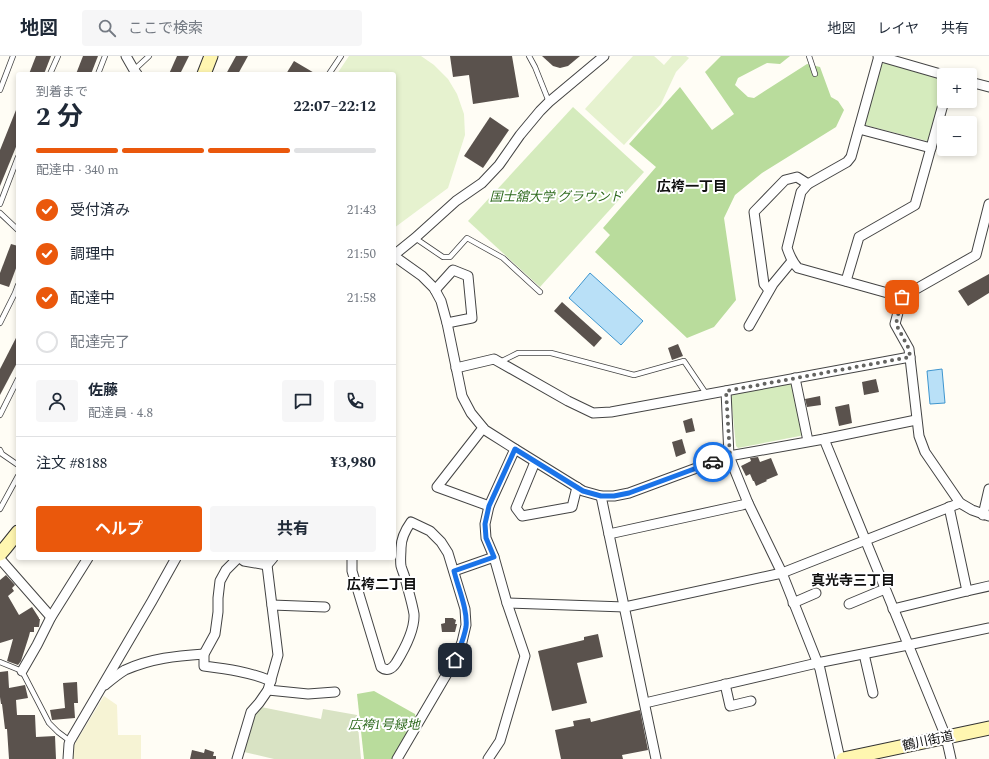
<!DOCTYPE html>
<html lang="ja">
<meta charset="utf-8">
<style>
body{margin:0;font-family:Spectral,"Noto Sans JP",serif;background:#f6f6f7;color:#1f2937;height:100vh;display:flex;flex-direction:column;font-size:15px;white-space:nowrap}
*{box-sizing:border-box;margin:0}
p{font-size:13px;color:#747a83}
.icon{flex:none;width:22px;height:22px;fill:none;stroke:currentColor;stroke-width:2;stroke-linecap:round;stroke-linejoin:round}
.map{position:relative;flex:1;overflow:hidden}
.sheet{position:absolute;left:16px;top:16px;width:380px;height:488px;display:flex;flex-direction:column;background:#fff;border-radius:4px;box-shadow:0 2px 6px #0003}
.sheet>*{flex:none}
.tools{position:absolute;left:937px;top:12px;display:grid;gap:8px}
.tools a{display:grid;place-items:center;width:40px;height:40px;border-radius:4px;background:#fff;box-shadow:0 2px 6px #0003;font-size:20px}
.pin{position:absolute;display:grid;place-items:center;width:34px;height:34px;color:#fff;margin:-17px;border-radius:8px;box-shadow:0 2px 6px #0006}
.courier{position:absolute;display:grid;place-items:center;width:40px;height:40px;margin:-20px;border:3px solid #1a73e8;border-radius:50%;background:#fff;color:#222;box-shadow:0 1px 5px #0007}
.summary em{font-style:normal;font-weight:700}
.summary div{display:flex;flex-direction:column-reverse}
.summary{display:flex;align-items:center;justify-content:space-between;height:68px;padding:0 20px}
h1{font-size:26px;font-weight:700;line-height:30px}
.bar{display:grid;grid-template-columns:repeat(4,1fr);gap:6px 4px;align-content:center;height:48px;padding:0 20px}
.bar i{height:5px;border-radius:3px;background:#e0e1e3}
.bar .current{background:#ea580c}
.bar p{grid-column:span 4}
.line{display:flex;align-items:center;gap:10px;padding:0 20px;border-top:1px solid #e0e1e3}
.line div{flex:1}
.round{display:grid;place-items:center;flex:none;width:42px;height:42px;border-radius:4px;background:#f6f6f7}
ol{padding:0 20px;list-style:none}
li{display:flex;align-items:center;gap:12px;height:44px}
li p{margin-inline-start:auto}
li .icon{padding:4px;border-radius:50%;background:#ea580c;color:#fff;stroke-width:4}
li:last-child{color:#747a83}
li i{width:22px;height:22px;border:2px solid #e0e1e3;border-radius:50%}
.button{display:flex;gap:8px;margin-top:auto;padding:8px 20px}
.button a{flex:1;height:46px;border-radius:4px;background:#ea580c;color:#fff;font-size:16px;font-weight:700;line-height:46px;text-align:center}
.button a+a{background:#f6f6f7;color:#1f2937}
header{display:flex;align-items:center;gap:24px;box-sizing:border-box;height:56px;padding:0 20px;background:#fff;border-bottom:1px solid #e0e1e3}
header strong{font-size:19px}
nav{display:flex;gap:22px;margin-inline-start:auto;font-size:14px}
.search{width:280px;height:36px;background:#f6f6f7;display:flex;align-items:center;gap:10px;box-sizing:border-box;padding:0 14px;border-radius:4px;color:#747a83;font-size:15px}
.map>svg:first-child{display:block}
.farmland{fill:#f6f3d4}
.green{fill:#d5ebbd}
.forest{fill:#b9dc9c}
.cemetery{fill:#d9e3c4}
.pitch{fill:#e6f2cf}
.water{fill:#b9e0f7;stroke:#3f96cf}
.building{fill:#5a524d}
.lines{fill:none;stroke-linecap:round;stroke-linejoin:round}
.lane-casing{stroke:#444;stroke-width:6}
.street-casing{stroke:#444;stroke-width:11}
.secondary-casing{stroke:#333;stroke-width:15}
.lane{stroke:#fff;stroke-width:4.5}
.street{stroke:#fff;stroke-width:9}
.secondary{stroke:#fff6b0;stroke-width:13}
.done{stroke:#646461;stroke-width:4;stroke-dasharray:0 7.2}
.route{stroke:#1a73e8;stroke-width:5}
.labels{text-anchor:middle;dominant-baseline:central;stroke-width:4;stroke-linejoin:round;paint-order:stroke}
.park-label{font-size:13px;font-style:italic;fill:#2f6b1f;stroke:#fff}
.street-label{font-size:13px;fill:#111;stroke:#fff}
.neighbourhood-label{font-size:14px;font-weight:bold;fill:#111;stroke:#fff}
</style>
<header>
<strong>地図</strong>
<div class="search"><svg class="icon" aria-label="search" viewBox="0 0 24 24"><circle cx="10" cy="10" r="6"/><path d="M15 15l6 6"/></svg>ここで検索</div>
<nav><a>地図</a><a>レイヤ</a><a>共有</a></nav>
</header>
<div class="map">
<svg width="989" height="703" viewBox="0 0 989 703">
<rect width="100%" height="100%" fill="#fffdf5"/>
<path class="farmland" d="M 104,640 L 117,649 L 118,679 L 141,679 L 141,703 L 72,703 L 71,694 Z"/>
<g class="green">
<path d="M 885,7 L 943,23 L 944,26 L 944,30 L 929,84 L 927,85 L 865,69 L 881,8 Z"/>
<path d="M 573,51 L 644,116 L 540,231 L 468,165 Z"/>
<path d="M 793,325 L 805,379 L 738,392 L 736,390 L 731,341 L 734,337 Z"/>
</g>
<g class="forest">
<path d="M 721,0 L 790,0 L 780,8 L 767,7 L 738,22 L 735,29 L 748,41 L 754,42 L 807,8 L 820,11 L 831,41 L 838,45 L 844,54 L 836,71 L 762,117 L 735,139 L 724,162 L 736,244 L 714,271 L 687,282 L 595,196 L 610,179 L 603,172 L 656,111 L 629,88 L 680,31 L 712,74 L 734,58 L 705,16 Z"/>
<path d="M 374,635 L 415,658 L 416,663 L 392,703 L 364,703 L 357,638 Z"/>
</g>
<path class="cemetery" d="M 261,651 L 321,663 L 323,653 L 357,659 L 361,703 L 274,703 L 244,696 L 256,657 Z"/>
<g class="pitch">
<path d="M 349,0 L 421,0 L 434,9 L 448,23 L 457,38 L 464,58 L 465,79 L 448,132 L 394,172 L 394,18 L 337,18 Z"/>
<path d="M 633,0 L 654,0 L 664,9 L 672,0 L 686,0 L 689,2 L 676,16 L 661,48 L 624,89 L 585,53 Z"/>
</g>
<g class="water">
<path d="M 590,217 L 643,265 L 621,289 L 569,242 Z"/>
<path d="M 942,313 L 945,347 L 930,348 L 927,315 Z"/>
</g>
<g class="building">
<path d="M 36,0 L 51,0 L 44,18 L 29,18 Z"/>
<path d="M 83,0 L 98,0 L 91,18 L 76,18 Z"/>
<path d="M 177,0 L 189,0 L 180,18 L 169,18 Z"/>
<path d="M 236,0 L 248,0 L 238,18 L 226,18 Z"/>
<path d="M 450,0 L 512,0 L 519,41 L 473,48 L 469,19 L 453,21 Z"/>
<path d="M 542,0 L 580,0 L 568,10 L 560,12 L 553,10 Z"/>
<path d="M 294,5 L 316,18 L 286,18 Z"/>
<path d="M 18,49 L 18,86 L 0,130 L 0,94 Z"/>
<path d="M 490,61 L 509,74 L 483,112 L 464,100 Z"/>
<path d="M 11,188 L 18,190 L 18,207 L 9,231 L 0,228 L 0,217 Z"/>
<path d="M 989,218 L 989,237 L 968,250 L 958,235 Z"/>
<path d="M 562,246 L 602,282 L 594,291 L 554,255 Z"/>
<path d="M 18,278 L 18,305 L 0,339 L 0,313 Z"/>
<path d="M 678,288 L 683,300 L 672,304 L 668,292 Z"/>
<path d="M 876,323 L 879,336 L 864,339 L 862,326 Z"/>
<path d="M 820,340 L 821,349 L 807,351 L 805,343 Z"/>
<path d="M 849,348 L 852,367 L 839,370 L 835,351 Z"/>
<path d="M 692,362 L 695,375 L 686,377 L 683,365 Z"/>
<path d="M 682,383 L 686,397 L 676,401 L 672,386 Z"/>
<path d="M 758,401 L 760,406 L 771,402 L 778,419 L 766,424 L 767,425 L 756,430 L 754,425 L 753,425 L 750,418 L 746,420 L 741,410 L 751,405 L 750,402 Z"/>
<path d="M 6,519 L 15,529 L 12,532 L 14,535 L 8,540 L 19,559 L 32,551 L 39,562 L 39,563 L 40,563 L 39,571 L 34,571 L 34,576 L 30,576 L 29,580 L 21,605 L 18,609 L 7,605 L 13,583 L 0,587 L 0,524 Z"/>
<path d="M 445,562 L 453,562 L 454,563 L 456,564 L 455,568 L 457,568 L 455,576 L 442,576 L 441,568 L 445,567 Z"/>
<path d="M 598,578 L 603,601 L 577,607 L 587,647 L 552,655 L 538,595 L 584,584 L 584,581 Z"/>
<path d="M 8,615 L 9,632 L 25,629 L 28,642 L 16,644 L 17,659 L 35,659 L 36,681 L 55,680 L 56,703 L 9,703 L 7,673 L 5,673 L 2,648 L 1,648 L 0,641 L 0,616 Z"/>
<path d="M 77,626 L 78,647 L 74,647 L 75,662 L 52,664 L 50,654 L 65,652 L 63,627 Z"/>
<path d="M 640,654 L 648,694 L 622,699 L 623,703 L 561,703 L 555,674 L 574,670 L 573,665 L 590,662 L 591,666 Z"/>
<path d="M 205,693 L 214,696 L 213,700 L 216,700 L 216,703 L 190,703 L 192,694 L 204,697 Z"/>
</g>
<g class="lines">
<defs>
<g id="lane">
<path d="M 529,0 L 535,11 L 549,46"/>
<path d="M 809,0 L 815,18"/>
<path d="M 134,14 L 149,0"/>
<path d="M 50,18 L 58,0"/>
<path d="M 98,18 L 105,0"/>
<path d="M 329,18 L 341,0"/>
<path d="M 0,34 L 13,0"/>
<path d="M 0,148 L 18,101"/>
<path d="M 0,157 L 18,174"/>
<path d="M 415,182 L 443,201 L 450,201 L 467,182 L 503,202 L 540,236"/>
<path d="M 0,267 L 15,237 L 18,229"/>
<path d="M 500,306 L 518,297 L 551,297 L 634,319 L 684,305 L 707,339"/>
<path d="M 0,359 L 18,323"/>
<path d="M 0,394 L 2,398 L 18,409"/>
<path d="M 0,453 L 18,420"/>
<path d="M 0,606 L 22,615 L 49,667 L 58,676 L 70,685"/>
</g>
<g id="street">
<path d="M 126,0 L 134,14 L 137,18"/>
<path d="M 878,0 L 944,19"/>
<path d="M 879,0 L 851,101 L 847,106 L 808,128 L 801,136 L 787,192 C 790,200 792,206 798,212 L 902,241 L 976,199 L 989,148"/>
<path d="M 970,26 L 989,31"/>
<path d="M 859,73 L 931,92"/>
<path d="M 394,199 L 415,182 L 456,145 L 482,127 L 499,109 L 520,79 L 540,55 L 549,46 L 604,0"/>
<path d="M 394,200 L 422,220 L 434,232 L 441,245 L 447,267 L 462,340 L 471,357 L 485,374 L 515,393 L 583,435 L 601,440 L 614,440 L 629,437 L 729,400 L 824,383 L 916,364"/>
<path d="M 846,225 L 859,181 L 915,149 L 944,45"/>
<path d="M 435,234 L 453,214 L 468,220 L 472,262 L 447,267"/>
<path d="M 769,234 L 764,228 L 754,156 L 785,124 L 797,121 L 808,128"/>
<path d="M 902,241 L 895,268 L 909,293 L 919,380 L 925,396 L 960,447 L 972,454 L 989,460"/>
<path d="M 749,270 L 773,228 L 792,205"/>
<path d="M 456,312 L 494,303 L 568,345 L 593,357 L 611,356 L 910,301"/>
<path d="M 795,322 L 808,385"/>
<path d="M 726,335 L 729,400 L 748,447 L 782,517 L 820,613 L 840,703"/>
<path d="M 483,372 L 437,431 L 489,450"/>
<path d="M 824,383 L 946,681 L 951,703"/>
<path d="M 535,406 L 516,452 L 522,460 L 572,451 L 577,431"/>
<path d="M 601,440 L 656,703"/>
<path d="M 949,451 L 967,535"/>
<path d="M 983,459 L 989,433"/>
<path d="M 609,478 L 742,449 L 748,447"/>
<path d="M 238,502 L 226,514 L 220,525 L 218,542 L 218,556 L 215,578 L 204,598 L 204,610 C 227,613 250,616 271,625"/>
<path d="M 240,502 L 244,505 L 267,509 L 273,502"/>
<path d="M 352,502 L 352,515 L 381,611 C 387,616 392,613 396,607 C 404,594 415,574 414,558 C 412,546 408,534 405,522 C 404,518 402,514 401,510 C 400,504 401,498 401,492 C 401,482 406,473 411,466 L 430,475 L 441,486 L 448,497 L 465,553 L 466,569 L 462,586 L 455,604 L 397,703"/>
<path d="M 0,503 L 51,561"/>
<path d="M 454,515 L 494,501"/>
<path d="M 507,547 L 625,551 L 782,517 L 960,447"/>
<path d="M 793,547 L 816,537"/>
<path d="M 849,548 L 885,533"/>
<path d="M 272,549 L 325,551"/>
<path d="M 893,553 L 967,535 L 989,530"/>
<path d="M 864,598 L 873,637"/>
<path d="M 22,615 L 37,589 L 51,561 L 88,502"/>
<path d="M 725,628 L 730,650 L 751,645"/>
<path d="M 105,629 C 111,624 118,618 125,614 C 152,602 176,600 204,598"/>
<path d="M 268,634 L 308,638 L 335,636"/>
<path d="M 645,647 L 817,607 L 908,589 L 989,572"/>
<path d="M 68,703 L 69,688 L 70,685 L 152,545 L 176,502"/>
<path d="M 237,703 L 251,656 L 259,647 L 268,634 L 278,599 L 267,509"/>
<path d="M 488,703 L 500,685 L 525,600 L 507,547 L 494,501 L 486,482 L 485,468 L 489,450 L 515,393"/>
</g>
<g id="secondary">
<path d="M 204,18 L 211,0"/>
<path d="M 0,498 L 6,491 L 18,476"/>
<path d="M 843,703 L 989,672"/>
</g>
</defs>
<use href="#lane" class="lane-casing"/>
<use href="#street" class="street-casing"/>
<use href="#secondary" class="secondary-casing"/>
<use href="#lane" class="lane"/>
<use href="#street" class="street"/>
<use href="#secondary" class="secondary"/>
</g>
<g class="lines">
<path class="done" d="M 713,406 L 730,400 L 726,335 L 910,301 L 909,293 L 896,268 L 902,241"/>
<path class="route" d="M 455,604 C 459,593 464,583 466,571 C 468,554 458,532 454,515 L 494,501 L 486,482 L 485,468 L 489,450 L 515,393 L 583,435 L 601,440 L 614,440 L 629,437 L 713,406"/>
</g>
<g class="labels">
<g class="park-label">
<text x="556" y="141">国士舘大学 グラウンド</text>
<text x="384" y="669">広袴1号緑地</text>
</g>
<g class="street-label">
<text transform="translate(928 685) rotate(-12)">鶴川街道</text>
</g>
<g class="neighbourhood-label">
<text x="692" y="130">広袴一丁目</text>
<text x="853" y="524">真光寺三丁目</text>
<text x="382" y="528">広袴二丁目</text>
</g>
</g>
</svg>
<div class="tools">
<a>+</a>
<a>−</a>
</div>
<div class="pin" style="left:902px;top:241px;background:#ea580c"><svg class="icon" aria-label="bag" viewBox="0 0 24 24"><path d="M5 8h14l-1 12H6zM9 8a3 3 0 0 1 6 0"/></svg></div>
<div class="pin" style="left:455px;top:604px;background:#1f2937"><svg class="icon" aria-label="home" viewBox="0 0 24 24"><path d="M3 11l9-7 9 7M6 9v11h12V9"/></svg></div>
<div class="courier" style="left:713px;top:406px"><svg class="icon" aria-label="car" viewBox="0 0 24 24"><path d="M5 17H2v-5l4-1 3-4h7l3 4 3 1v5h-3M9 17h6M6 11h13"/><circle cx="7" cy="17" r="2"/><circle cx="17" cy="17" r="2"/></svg></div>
<section class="sheet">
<div class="summary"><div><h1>2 分</h1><p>到着まで</p></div><em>22:07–22:12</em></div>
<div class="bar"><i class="current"></i><i class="current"></i><i class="current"></i><i></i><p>配達中 · 340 m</p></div>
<ol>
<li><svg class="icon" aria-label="check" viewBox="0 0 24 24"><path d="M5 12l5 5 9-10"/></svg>受付済み<p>21:43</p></li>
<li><svg class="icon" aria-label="check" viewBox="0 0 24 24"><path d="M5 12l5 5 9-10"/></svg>調理中<p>21:50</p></li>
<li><svg class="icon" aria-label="check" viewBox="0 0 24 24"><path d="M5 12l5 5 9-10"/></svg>配達中<p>21:58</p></li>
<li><i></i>配達完了</li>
</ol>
<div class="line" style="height:72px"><a class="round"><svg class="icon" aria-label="person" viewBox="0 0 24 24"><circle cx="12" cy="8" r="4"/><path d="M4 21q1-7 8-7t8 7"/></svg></a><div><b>佐藤</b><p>配達員 · 4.8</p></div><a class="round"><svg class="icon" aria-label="chat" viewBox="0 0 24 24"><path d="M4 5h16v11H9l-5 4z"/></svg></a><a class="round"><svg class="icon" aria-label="phone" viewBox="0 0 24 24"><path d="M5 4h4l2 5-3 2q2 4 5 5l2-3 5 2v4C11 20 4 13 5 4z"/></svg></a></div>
<div class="line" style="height:52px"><div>注文 #8188</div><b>¥3,980</b></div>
<div class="button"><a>ヘルプ</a><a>共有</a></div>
</section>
</div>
